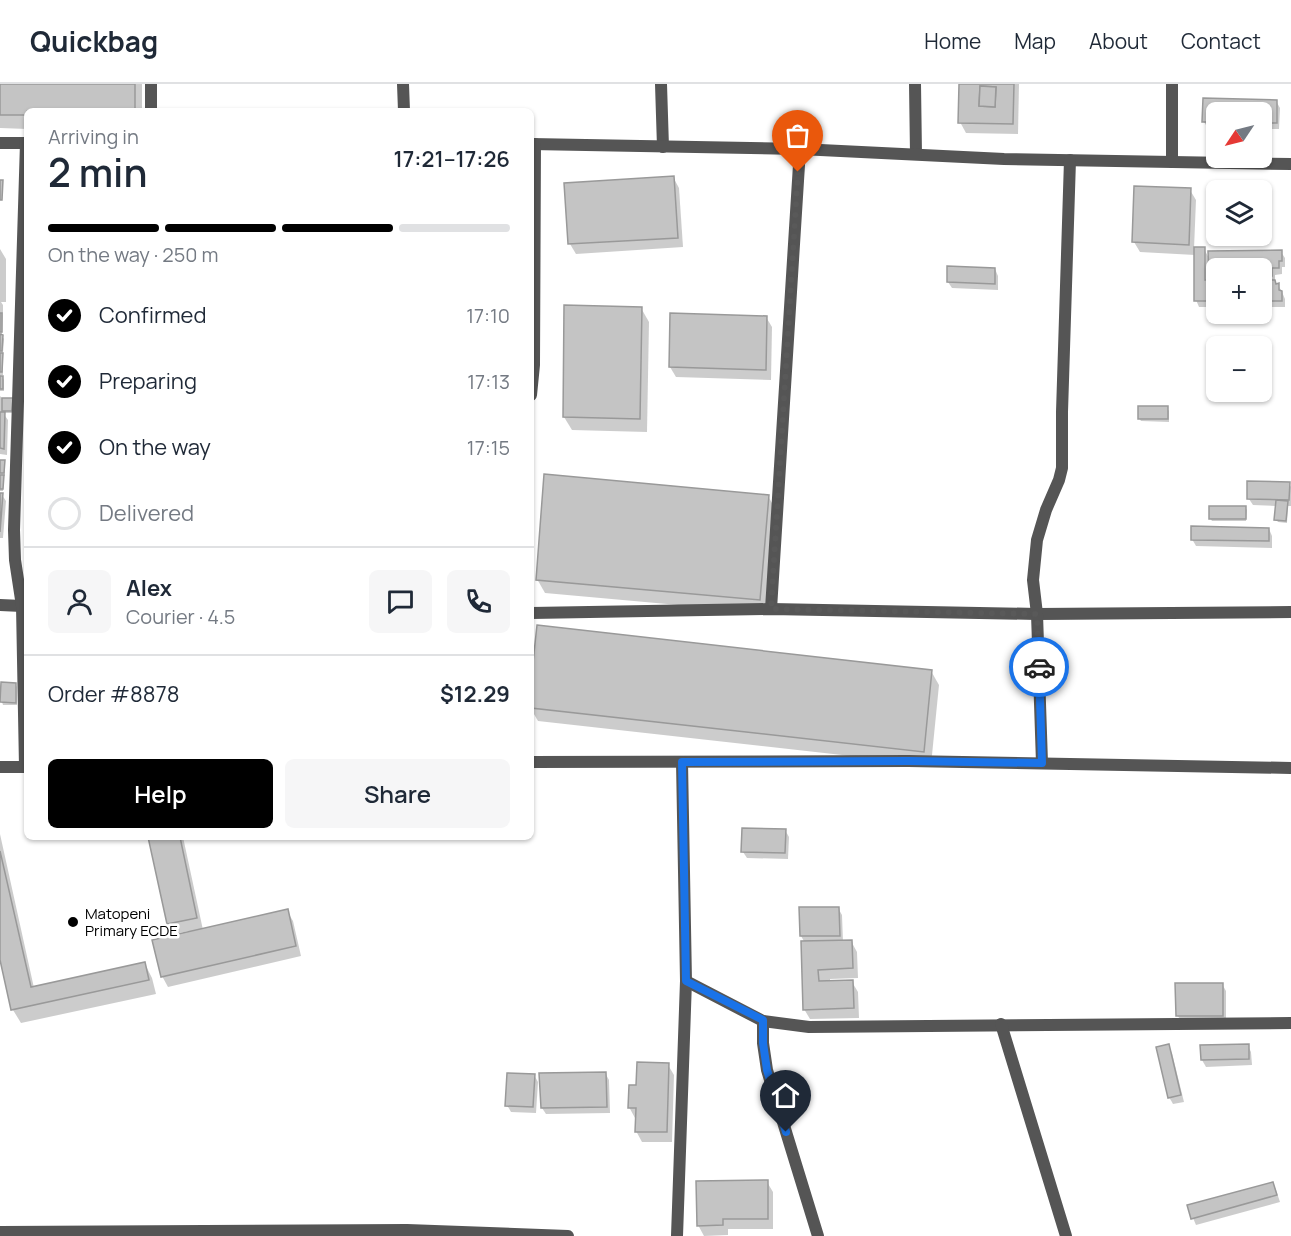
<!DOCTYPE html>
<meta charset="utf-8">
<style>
body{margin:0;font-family:Manrope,sans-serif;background:#f6f6f7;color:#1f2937;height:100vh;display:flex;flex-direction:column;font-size:22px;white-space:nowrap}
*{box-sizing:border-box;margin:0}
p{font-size:20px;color:#747a83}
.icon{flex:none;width:33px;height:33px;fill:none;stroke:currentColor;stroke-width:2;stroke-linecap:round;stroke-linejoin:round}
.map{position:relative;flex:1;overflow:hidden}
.details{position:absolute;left:24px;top:24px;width:510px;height:732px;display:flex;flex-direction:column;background:#fff;border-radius:9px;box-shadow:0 2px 4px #0004}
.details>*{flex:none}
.needle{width:39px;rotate:235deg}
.fabs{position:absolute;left:1206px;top:18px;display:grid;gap:12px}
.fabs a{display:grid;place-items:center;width:66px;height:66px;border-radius:9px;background:#fff;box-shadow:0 2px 4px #0004;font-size:30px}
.pin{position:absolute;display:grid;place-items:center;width:51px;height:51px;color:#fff;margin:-62px -26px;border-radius:50% 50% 50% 0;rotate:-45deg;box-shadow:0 0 6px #0007}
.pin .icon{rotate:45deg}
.courier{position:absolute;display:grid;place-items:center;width:60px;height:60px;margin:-30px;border:4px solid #1a73e8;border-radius:50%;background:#fff;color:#222;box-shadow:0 2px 8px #0007}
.head em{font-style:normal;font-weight:600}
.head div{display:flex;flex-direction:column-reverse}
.head{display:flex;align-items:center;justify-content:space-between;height:102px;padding:0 24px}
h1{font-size:39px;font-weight:600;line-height:45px}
.bar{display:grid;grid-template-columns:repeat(4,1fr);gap:9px 6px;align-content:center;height:72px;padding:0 24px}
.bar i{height:8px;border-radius:4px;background:#e0e1e3}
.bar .current{background:#000}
.bar p{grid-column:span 4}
.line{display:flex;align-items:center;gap:15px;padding:0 24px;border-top:2px solid #e0e1e3}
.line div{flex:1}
.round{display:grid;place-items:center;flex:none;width:63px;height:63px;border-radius:9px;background:#f6f6f7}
ol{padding:0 24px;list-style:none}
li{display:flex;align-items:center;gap:18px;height:66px}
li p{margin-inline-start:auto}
li .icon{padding:6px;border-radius:50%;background:#000;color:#fff;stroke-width:4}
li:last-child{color:#747a83}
li i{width:33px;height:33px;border:3px solid #e0e1e3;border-radius:50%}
.cta{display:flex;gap:12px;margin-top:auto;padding:12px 24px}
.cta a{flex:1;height:69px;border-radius:9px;background:#000;color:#fff;font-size:24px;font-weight:600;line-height:69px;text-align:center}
.cta a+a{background:#f6f6f7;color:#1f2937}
header{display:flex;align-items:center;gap:36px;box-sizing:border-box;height:84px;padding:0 30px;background:#fff;border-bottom:2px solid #e0e1e3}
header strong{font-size:28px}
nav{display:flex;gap:33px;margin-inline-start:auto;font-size:21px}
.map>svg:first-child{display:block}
.shadow{fill:#0003;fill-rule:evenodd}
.building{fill:#c4c4c4;stroke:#999;stroke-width:1.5;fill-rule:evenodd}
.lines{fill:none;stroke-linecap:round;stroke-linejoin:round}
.minor{stroke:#555;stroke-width:12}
.done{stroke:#595959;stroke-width:6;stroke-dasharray:0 10.8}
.route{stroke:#1a73e8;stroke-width:8}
.poi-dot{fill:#000;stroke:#fff;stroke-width:2}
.labels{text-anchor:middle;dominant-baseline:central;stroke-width:5;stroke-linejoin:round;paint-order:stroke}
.poi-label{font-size:15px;fill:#000;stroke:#fff;text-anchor:start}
</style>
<header>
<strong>Quickbag</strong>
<nav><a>Home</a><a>Map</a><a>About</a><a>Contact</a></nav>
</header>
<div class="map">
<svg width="1291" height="1152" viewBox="0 0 1291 1152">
<rect width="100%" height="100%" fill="#fff"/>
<g class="shadow">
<path d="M 0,0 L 142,0 L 142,27 L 27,27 L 27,45 L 0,44 Z"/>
<path d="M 961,0 L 1019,0 L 1018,50 L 966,49 L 960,38 Z"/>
<path d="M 1204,16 L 1276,17 L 1280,24 L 1279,45 L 1262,45 L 1262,28 L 1216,28 L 1216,44 L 1208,44 L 1204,38 Z"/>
<path d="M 673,93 L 679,104 L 683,163 L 576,170 L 570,160 L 566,100 Z"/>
<path d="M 1190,106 L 1196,116 L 1194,165 L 1204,165 L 1210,176 L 1281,168 L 1285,174 L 1285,183 L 1282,183 L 1282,190 L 1275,191 L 1275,199 L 1277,201 L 1278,201 L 1282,208 L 1285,215 L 1285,223 L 1262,223 L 1262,184 L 1216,184 L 1216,223 L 1199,223 L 1196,216 L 1195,171 L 1140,168 L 1134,158 ZM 1208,188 L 1213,197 L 1208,197 Z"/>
<path d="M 0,165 L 6,175 L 6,218 L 1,218 L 3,221 L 3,233 L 2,250 L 1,250 L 4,255 L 3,269 L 1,269 L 3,274 L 3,291 L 1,291 L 4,296 L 4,307 L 0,307 Z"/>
<path d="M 995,185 L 998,192 L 998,206 L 952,204 L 948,198 Z"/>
<path d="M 641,224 L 649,238 L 647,348 L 572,346 L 564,333 Z"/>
<path d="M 766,233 L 772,243 L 771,296 L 676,293 L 670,283 Z"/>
<path d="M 0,312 L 3,315 L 12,315 L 13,329 L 3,329 L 8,336 L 7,371 L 0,370 Z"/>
<path d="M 1167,324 L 1169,327 L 1169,338 L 1141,337 L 1139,334 Z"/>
<path d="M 0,378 L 4,378 L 5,380 L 5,392 L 2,391 L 4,395 L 3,407 L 0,407 Z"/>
<path d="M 1289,399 L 1291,403 L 1291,422 L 1288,422 L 1287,439 L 1278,438 L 1276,435 L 1277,422 L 1253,421 L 1249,415 Z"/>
<path d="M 0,411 L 2,411 L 6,417 L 3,454 L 0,454 Z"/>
<path d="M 768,412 L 776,426 L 767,529 L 545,509 L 537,495 Z"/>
<path d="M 1245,423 L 1247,426 L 1246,437 L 1212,437 L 1210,434 Z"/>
<path d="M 1269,445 L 1272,452 L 1272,464 L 1196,462 L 1192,455 Z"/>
<path d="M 931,587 L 939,601 L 931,681 L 538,637 L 531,625 L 531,612 Z"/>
<path d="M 15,600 L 17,603 L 17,621 L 3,621 L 2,618 Z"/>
<path d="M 785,746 L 789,753 L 788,775 L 747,774 L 743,768 Z"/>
<path d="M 0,750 L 34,904 L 145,880 L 152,894 L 156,910 L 21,939 L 13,926 L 0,869 Z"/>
<path d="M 150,753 L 183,753 L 203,846 L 287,827 L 293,837 L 301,872 L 168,903 L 162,892 L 190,849 L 189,847 L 174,850 L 168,839 Z"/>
<path d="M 838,824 L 842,831 L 843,858 L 851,857 L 857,868 L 858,894 L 830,895 L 830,898 L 852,898 L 858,908 L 859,934 L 810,935 L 804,925 L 805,859 L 801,852 Z"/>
<path d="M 1222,900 L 1226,907 L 1226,938 L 1181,938 L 1178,932 Z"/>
<path d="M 1168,962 L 1172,969 L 1184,1018 L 1173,1020 L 1169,1013 Z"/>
<path d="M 1248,962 L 1251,968 L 1252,981 L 1206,983 L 1202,976 Z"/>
<path d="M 668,981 L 674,991 L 672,1058 L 642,1058 L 636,1047 L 637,1034 L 635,1034 L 629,1023 L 637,1003 Z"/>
<path d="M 605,989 L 609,996 L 610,1029 L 546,1030 L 542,1024 Z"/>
<path d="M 534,991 L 538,998 L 536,1029 L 511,1028 L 507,1021 Z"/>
<path d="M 767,1098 L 773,1108 L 773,1145 L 728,1145 L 728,1151 L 704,1152 L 698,1141 Z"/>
<path d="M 1273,1099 L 1276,1106 L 1280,1118 L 1196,1141 L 1193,1134 Z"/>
</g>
<g class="building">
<path d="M 0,0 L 135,0 L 135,27 L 27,27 L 27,31 L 0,31 Z"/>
<path d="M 959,0 L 1014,0 L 1013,40 L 958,39 ZM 980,2 L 996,3 L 995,23 L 979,22 Z"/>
<path d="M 980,2 L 996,3 L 995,23 L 979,22 Z"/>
<path d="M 1203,14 L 1277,16 L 1277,39 L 1262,39 L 1262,28 L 1216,28 L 1216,38 L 1202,38 Z"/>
<path d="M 674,92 L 678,154 L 568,160 L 564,99 Z"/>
<path d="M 0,96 L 3,96 L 2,116 L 0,116 Z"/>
<path d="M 1134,102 L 1191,104 L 1189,161 L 1132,158 Z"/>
<path d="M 1194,163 L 1205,163 L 1205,196 L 1216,196 L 1216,217 L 1194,217 Z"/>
<path d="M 1282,166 L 1282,177 L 1279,177 L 1279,184 L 1272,184 L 1272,192 L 1262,193 L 1262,184 L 1216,184 L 1216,193 L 1209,193 L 1208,167 Z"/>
<path d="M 947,182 L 995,184 L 995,200 L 947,198 Z"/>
<path d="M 1262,196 L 1275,196 L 1276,200 L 1279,199 L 1279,206 L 1282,207 L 1282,217 L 1262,217 Z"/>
<path d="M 564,221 L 642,223 L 640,335 L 563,333 Z"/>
<rect x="0" y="229" width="2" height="19"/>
<path d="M 670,229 L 767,232 L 766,286 L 669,283 Z"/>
<path d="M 0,250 L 3,251 L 2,267 L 0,267 Z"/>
<path d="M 0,269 L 3,269 L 2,288 L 0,288 Z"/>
<rect x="0" y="292" width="3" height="13"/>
<path d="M 2,314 L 13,314 L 12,327 L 2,327 Z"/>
<rect x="1138" y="322" width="30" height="13"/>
<path d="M 0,328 L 5,328 L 4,365 L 0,364 Z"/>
<path d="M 0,376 L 5,376 L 4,389 L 0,389 Z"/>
<path d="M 544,390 L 769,411 L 760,516 L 536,496 Z"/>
<path d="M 0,391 L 4,391 L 3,405 L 0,405 Z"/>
<path d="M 1247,397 L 1290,398 L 1289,416 L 1247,415 Z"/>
<path d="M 0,409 L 3,409 L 0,448 Z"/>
<path d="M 1276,416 L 1288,417 L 1286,437 L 1274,436 Z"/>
<rect x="1209" y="422" width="37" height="13"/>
<path d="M 1191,442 L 1269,444 L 1269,457 L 1191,456 Z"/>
<path d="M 537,541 L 932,586 L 924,668 L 531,624 L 531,597 Z"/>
<path d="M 1,598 L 16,599 L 16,619 L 0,618 Z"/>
<path d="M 742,744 L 786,745 L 785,769 L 741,768 Z"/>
<path d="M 148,753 L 180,753 L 197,834 L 167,840 Z"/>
<path d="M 0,767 L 31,903 L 145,878 L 149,896 L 11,926 L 0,876 Z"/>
<path d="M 799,823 L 839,823 L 840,852 L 800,852 Z"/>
<path d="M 288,825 L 296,862 L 161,893 L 152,856 Z"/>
<path d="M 852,856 L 853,884 L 818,886 L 819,897 L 853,896 L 854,924 L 803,926 L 801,857 Z"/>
<path d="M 1175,899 L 1223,899 L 1223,932 L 1176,932 Z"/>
<path d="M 1169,960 L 1181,1011 L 1168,1014 L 1156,963 Z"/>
<path d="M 1249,960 L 1249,975 L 1201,976 L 1200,961 Z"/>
<path d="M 637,978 L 669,979 L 667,1048 L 635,1048 L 636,1024 L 628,1024 L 629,1001 L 636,1001 Z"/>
<path d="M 606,988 L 607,1023 L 541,1024 L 539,989 Z"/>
<path d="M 507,989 L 535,990 L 533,1023 L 505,1022 Z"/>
<path d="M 768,1096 L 768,1135 L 723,1135 L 723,1141 L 697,1142 L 696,1097 Z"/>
<path d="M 1273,1098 L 1277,1111 L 1191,1135 L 1187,1121 Z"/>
</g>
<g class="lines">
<g class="minor">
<path d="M 403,0 L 404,27"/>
<path d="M 661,0 L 663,63"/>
<path d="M 915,0 L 916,70"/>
<path d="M 1172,0 L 1172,78"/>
<path d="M 151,27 L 151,0"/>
<path d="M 0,59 L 27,59"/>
<path d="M 531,60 L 800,65 L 1004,75 L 1291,80"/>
<path d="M 531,311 L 534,281 L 535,60"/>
<path d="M 0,521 L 22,522 L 27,520"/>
<path d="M 771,525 L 800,65"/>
<path d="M 531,529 L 771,525 L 1037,530 L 1291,528"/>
<path d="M 531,678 L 908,677 L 1291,684"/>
<path d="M 1042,679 L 1037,530 L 1033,496 L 1037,456 L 1046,426 L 1059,396 L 1062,384 L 1062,328 L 1070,76"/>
<path d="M 0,683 L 27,683"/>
<path d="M 25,683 L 22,522 L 15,476 L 14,446 L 26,59"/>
<path d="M 686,897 L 763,937 L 809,943 L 1291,939"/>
<path d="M 763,937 L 763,959 L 767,986 L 818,1152"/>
<path d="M 1001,940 L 1066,1152"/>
<path d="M 0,1148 L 407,1146 L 568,1152"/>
<path d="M 677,1152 L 686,897 L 682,678"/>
</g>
</g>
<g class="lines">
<path class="done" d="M 798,88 L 771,525 L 1037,530 L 1039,583"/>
<path class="route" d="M 786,1048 L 767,986 L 763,959 L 763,936 L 686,897 L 682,678 L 908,677 L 1042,679 L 1039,583"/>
</g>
<circle class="poi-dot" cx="73" cy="838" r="6"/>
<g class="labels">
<g class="poi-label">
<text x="85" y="829">Matopeni<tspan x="85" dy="17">Primary ECDE</tspan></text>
</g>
</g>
</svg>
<div class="fabs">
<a><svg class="needle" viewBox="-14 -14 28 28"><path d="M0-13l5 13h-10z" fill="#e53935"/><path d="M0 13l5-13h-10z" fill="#747a83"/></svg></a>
<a><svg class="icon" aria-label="layers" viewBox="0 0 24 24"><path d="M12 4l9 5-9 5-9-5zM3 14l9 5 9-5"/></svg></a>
<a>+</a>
<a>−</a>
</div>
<div class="pin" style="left:798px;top:88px;background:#ea580c"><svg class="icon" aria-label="bag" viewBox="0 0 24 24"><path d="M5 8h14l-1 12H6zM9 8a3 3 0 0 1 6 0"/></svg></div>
<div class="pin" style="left:786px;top:1048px;background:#1f2937"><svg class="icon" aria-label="home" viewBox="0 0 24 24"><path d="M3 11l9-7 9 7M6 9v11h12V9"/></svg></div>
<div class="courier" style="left:1039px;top:583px"><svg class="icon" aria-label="car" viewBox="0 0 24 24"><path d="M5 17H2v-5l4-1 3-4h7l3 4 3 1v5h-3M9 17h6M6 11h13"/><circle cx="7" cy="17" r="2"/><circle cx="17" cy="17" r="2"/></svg></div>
<section class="details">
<div class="head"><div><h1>2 min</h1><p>Arriving in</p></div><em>17:21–17:26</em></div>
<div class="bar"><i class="current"></i><i class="current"></i><i class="current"></i><i></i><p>On the way · 250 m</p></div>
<ol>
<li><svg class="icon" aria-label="check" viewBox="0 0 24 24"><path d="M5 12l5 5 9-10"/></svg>Confirmed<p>17:10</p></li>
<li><svg class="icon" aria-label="check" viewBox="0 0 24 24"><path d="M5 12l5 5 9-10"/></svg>Preparing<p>17:13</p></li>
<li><svg class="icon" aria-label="check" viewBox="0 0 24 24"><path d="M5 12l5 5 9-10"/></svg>On the way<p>17:15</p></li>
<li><i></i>Delivered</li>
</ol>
<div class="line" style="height:108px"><a class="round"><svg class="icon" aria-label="person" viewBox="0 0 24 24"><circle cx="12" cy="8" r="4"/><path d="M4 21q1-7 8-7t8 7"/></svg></a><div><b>Alex</b><p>Courier · 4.5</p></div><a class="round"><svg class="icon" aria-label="chat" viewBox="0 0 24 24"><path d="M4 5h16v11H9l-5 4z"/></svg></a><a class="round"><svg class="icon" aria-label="phone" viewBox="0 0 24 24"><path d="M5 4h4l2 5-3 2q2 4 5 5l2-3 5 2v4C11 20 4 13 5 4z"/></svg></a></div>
<div class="line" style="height:78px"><div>Order #8878</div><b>$12.29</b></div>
<div class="cta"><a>Help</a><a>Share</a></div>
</section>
</div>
